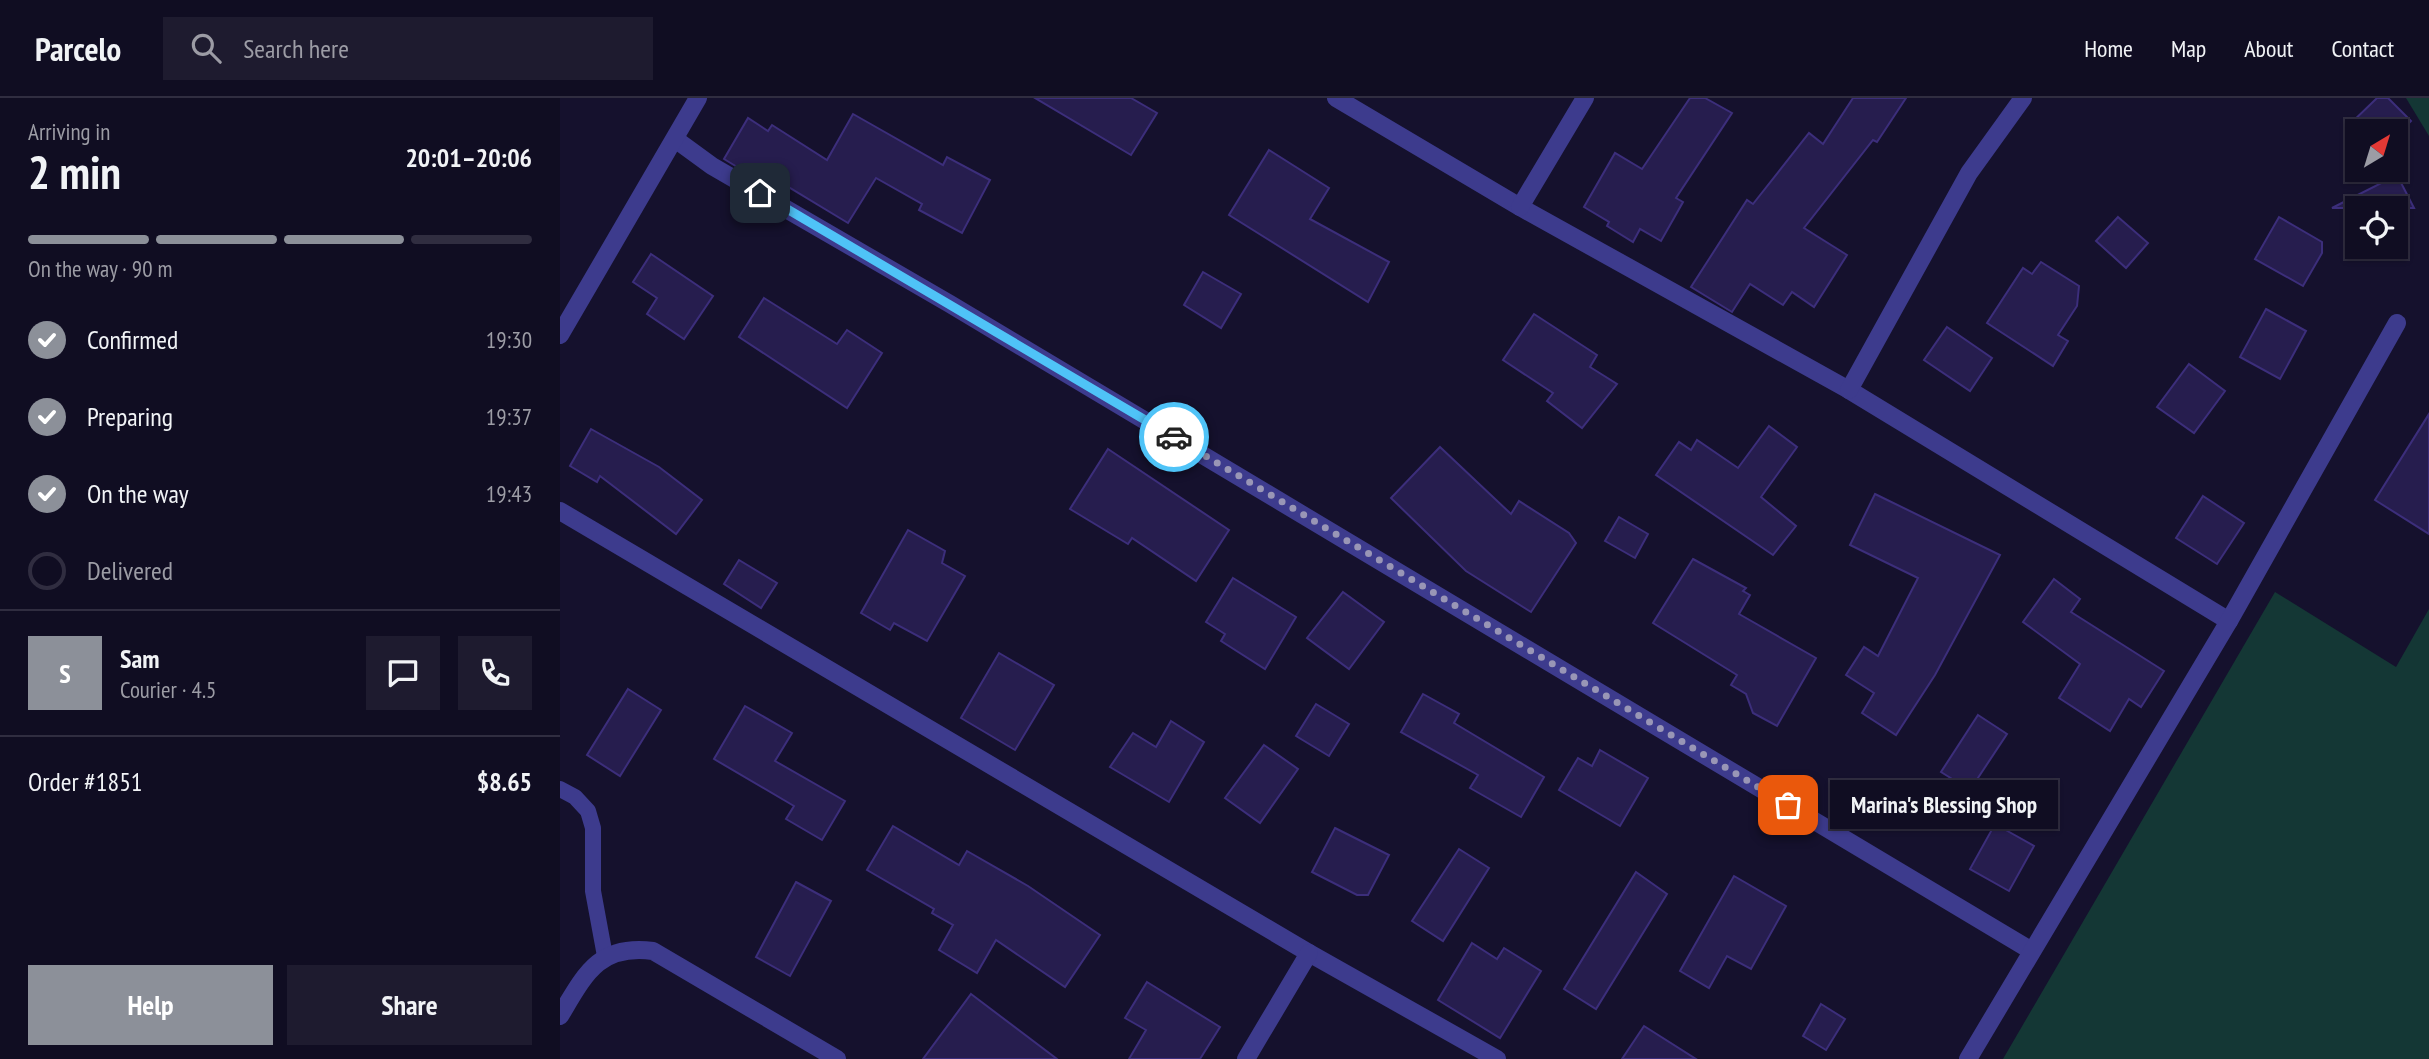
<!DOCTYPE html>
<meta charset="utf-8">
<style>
body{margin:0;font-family:"PT Sans Narrow",sans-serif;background:#1e1b2f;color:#f1f3f6;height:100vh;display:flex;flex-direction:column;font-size:26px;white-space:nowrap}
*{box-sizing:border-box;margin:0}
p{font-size:23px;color:#9c9ca5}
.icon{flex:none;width:38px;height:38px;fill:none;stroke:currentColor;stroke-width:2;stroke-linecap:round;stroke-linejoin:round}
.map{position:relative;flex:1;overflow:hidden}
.sheet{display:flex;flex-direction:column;background:#100d22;width:560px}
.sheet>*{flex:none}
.needle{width:46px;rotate:38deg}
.buttons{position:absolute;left:1785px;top:21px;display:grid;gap:14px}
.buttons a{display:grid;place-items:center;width:63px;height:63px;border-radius:0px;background:#100d22;box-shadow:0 2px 5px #0004,0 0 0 2px #302d40;font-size:35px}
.pin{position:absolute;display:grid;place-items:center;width:60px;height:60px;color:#fff;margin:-30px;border-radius:14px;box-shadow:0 4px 10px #0006}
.courier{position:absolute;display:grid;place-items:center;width:70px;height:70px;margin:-35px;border:5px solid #4fc3f7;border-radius:50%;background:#fff;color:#222;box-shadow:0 2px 9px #0007}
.bubble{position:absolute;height:49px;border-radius:0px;background:#100d22;box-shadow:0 2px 5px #0004,0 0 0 2px #302d40;font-size:23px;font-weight:600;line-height:49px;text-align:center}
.head em{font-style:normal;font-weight:600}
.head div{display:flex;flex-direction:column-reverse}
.head{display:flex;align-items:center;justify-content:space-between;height:119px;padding:0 28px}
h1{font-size:46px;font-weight:600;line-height:52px}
.bar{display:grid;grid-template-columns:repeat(4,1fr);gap:10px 7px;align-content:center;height:84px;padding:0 28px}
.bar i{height:9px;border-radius:5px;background:#302d40}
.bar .active{background:#8c9099}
.bar p{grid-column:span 4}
.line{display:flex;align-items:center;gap:18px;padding:0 28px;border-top:2px solid #302d40}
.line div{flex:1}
.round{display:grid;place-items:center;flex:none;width:74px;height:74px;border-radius:0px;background:#1e1b2f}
ol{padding:0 28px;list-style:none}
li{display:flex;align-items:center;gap:21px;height:77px}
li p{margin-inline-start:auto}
li .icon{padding:7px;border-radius:50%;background:#8c9099;color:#fff;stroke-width:4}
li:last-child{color:#9c9ca5}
li i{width:38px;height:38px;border:4px solid #302d40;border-radius:50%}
.cta{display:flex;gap:14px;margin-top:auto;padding:14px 28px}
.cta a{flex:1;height:80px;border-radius:0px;background:#8c9099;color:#fff;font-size:28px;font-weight:600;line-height:80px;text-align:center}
.cta a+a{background:#1e1b2f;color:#f1f3f6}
header{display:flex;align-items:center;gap:42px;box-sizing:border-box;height:98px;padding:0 35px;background:#100d22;border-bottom:2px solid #302d40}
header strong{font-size:33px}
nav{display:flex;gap:38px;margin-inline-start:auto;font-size:24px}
.search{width:490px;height:63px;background:#1e1b2f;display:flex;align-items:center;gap:18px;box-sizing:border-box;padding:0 24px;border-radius:0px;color:#9c9ca5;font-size:26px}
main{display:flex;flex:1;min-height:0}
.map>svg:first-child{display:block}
.green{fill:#143735}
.building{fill:#261d4e;stroke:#3c2e7b;stroke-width:2}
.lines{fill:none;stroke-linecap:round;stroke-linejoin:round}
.service{stroke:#3d3b8d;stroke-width:16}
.minor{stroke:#3d3b8d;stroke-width:18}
.done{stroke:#9996b6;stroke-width:7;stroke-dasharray:0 12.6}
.route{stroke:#4fc3f7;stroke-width:9}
</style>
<header>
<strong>Parcelo</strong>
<div class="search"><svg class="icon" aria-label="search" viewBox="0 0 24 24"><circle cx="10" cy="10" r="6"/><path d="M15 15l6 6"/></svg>Search here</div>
<nav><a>Home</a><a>Map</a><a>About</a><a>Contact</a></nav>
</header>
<main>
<section class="sheet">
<div class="head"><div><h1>2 min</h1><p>Arriving in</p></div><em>20:01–20:06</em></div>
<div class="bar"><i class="active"></i><i class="active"></i><i class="active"></i><i></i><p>On the way · 90 m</p></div>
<ol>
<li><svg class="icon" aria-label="check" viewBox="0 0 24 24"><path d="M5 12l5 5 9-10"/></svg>Confirmed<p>19:30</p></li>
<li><svg class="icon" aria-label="check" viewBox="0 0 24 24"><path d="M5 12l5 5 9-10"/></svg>Preparing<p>19:37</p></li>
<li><svg class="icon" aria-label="check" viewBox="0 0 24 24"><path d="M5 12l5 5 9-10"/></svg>On the way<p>19:43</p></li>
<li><i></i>Delivered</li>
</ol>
<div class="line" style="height:126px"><b class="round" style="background:#8c9099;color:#fff">S</b><div><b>Sam</b><p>Courier · 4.5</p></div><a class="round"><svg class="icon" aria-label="chat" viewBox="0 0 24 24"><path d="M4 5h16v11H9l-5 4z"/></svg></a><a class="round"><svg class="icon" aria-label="phone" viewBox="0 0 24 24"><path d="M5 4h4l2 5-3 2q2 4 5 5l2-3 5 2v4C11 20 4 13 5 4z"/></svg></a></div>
<div class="line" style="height:91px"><div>Order #1851</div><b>$8.65</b></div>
<div class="cta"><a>Help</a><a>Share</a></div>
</section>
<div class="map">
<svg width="1869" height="961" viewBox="0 0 1869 961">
<rect width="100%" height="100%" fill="#15112d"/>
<g class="green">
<path d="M 1846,0 L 1869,0 L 1869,38 Z"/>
<path d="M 1715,494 L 1836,569 L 1869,511 L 1869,961 L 1443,961 Z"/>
</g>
<g class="building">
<path d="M 475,0 L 571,0 L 597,15 L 571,57 Z"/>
<path d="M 1130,0 L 1145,0 L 1172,15 L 1116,100 L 1123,104 L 1101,143 L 1080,131 L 1073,144 L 1047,128 L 1049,124 L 1024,109 L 1055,55 L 1082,71 Z"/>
<path d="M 1293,0 L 1346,0 L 1317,44 L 1313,42 L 1244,130 L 1287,157 L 1254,209 L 1232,194 L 1223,207 L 1190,186 L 1172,214 L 1131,189 L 1187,102 L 1193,106 L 1249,35 L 1263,46 Z"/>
<path d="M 1817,0 L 1828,0 L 1851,23 L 1836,38 L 1836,33 L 1797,36 L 1789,27 Z"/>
<path d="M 293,16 L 383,67 L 387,59 L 430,82 L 402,135 L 359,112 L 362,106 L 316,80 L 288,125 L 197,70 L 192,78 L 164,61 L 188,20 L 208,33 L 212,27 L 267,62 Z"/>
<path d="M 709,52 L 769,90 L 750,121 L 829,164 L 808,204 L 669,117 Z"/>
<path d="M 1837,77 L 1854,110 L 1772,110 Z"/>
<path d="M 1558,119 L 1588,145 L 1566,170 L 1536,143 Z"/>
<path d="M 1719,119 L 1762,144 L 1762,155 L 1743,188 L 1695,161 Z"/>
<path d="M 91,156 L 153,198 L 124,241 L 87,216 L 97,200 L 73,184 Z"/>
<path d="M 1481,164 L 1519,188 L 1517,208 L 1498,237 L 1508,243 L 1493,268 L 1427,225 L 1463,170 L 1472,176 Z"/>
<path d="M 643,174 L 681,196 L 661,230 L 624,207 Z"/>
<path d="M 204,200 L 277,246 L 287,232 L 322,255 L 287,310 L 179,239 Z"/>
<path d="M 1706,211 L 1746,233 L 1720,281 L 1680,259 Z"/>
<path d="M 974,216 L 1037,257 L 1030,269 L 1057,286 L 1022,330 L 987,303 L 993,295 L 943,262 Z"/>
<path d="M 1387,229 L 1432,260 L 1410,293 L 1364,262 Z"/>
<path d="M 1629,266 L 1665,293 L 1634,335 L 1597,309 Z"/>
<path d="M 1869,316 L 1869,436 L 1815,402 Z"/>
<path d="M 1209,328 L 1237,349 L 1201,399 L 1236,428 L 1213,457 L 1096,377 L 1119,344 L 1131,352 L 1137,342 L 1178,370 Z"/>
<path d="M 31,331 L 99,369 L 142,402 L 116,436 L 40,378 L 37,384 L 10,368 Z"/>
<path d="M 880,349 L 951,416 L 959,403 L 1009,435 L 1016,445 L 971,514 L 906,473 L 831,400 Z"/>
<path d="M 548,351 L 669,432 L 636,483 L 572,440 L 568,446 L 510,411 Z"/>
<path d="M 1315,396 L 1440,457 L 1375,577 L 1336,637 L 1302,615 L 1314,595 L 1286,577 L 1304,549 L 1318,558 L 1358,480 L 1290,447 Z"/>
<path d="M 1643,398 L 1684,425 L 1657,466 L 1616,440 Z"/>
<path d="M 1059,419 L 1088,436 L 1075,460 L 1045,443 Z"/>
<path d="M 348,432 L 385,453 L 382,465 L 405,478 L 367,543 L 334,525 L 330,532 L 301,515 Z"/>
<path d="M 1133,461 L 1186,490 L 1183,493 L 1190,497 L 1179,516 L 1256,560 L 1217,628 L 1193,615 L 1186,596 L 1171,587 L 1177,577 L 1093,525 Z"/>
<path d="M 179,462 L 217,485 L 201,510 L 164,486 Z"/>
<path d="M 673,480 L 736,519 L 705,571 L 661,543 L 665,536 L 646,524 Z"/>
<path d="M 1494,481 L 1520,501 L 1511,514 L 1604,573 L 1581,609 L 1569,601 L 1550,633 L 1499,600 L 1520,566 L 1463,524 Z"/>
<path d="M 783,494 L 824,524 L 789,571 L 747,540 Z"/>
<path d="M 439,555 L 494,587 L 455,652 L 401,620 Z"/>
<path d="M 68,591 L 101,612 L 60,678 L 27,657 Z"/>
<path d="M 863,596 L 899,616 L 894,625 L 984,679 L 961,719 L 910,690 L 918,677 L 841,634 Z"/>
<path d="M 756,606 L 789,626 L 769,658 L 736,638 Z"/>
<path d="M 185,608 L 232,635 L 215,663 L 285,703 L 262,742 L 226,721 L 234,708 L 154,661 Z"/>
<path d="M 1418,617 L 1447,636 L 1410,692 L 1381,674 Z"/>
<path d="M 611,623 L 644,644 L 609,704 L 550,669 L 573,635 L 596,649 Z"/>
<path d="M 704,647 L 738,671 L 700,725 L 665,700 Z"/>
<path d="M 1040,652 L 1088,680 L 1060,728 L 999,692 L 1018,660 L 1032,668 Z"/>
<path d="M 1435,726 L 1474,748 L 1449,793 L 1410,771 Z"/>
<path d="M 333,728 L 399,767 L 407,753 L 468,788 L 540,837 L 505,889 L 436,842 L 417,875 L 379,852 L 393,827 L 372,815 L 374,811 L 307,772 Z"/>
<path d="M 775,730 L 829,757 L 808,797 L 797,797 L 752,774 Z"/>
<path d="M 899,751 L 929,770 L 883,843 L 852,823 Z"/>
<path d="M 1076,774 L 1107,796 L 1036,911 L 1004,891 Z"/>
<path d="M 1174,778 L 1226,808 L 1191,871 L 1167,858 L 1149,890 L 1120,873 Z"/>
<path d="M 236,784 L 271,803 L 230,878 L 196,859 Z"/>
<path d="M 912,845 L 937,861 L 944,850 L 981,873 L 940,940 L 878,902 Z"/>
<path d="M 587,884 L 660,929 L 640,961 L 569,961 L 586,932 L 565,920 Z"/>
<path d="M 411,896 L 497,961 L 363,961 Z"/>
<path d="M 1261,906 L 1285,921 L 1266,952 L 1243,938 Z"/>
<path d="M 1084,928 L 1136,961 L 1062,961 Z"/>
</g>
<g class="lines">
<path class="service" d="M 0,691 L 15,699 L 28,713 L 33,730 L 33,793 L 45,858"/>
<g class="minor">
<path d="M 776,0 L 960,109 L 1289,292 L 1669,523"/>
<path d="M 115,41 L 152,68 L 390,206 L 1472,853"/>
<path d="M 960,109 L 1025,0"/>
<path d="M 0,237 L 138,0"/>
<path d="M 1289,292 L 1409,75 L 1463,0"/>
<path d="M 0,413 L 749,855 L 937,961"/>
<path d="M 0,918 C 25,876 39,846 93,853 L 277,961"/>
<path d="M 686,961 L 749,855"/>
<path d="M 1408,961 L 1669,523 L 1837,225"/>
</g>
</g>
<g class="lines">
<path class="done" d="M 614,339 L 1228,707"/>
<path class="route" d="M 200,95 L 614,339"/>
</g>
</svg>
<div class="buttons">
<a><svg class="needle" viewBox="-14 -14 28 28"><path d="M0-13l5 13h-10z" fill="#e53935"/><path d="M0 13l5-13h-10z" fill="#9c9ca5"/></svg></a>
<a><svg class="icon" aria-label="locate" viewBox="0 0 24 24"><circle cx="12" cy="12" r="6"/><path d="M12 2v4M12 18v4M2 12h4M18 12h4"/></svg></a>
</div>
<div class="pin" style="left:1228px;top:707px;background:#ea580c"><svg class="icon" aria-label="bag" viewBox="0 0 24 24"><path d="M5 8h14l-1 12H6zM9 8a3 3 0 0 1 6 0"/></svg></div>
<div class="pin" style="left:200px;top:95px;background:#1f2937"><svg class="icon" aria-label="home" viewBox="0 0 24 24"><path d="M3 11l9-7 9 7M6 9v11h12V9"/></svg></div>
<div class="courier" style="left:614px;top:339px"><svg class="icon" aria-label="car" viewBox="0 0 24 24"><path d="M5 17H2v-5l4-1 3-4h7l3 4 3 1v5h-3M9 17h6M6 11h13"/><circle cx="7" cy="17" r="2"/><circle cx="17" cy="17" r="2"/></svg></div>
<div class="bubble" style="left:1270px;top:682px;width:228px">Marina's Blessing Shop</div>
</div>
</main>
